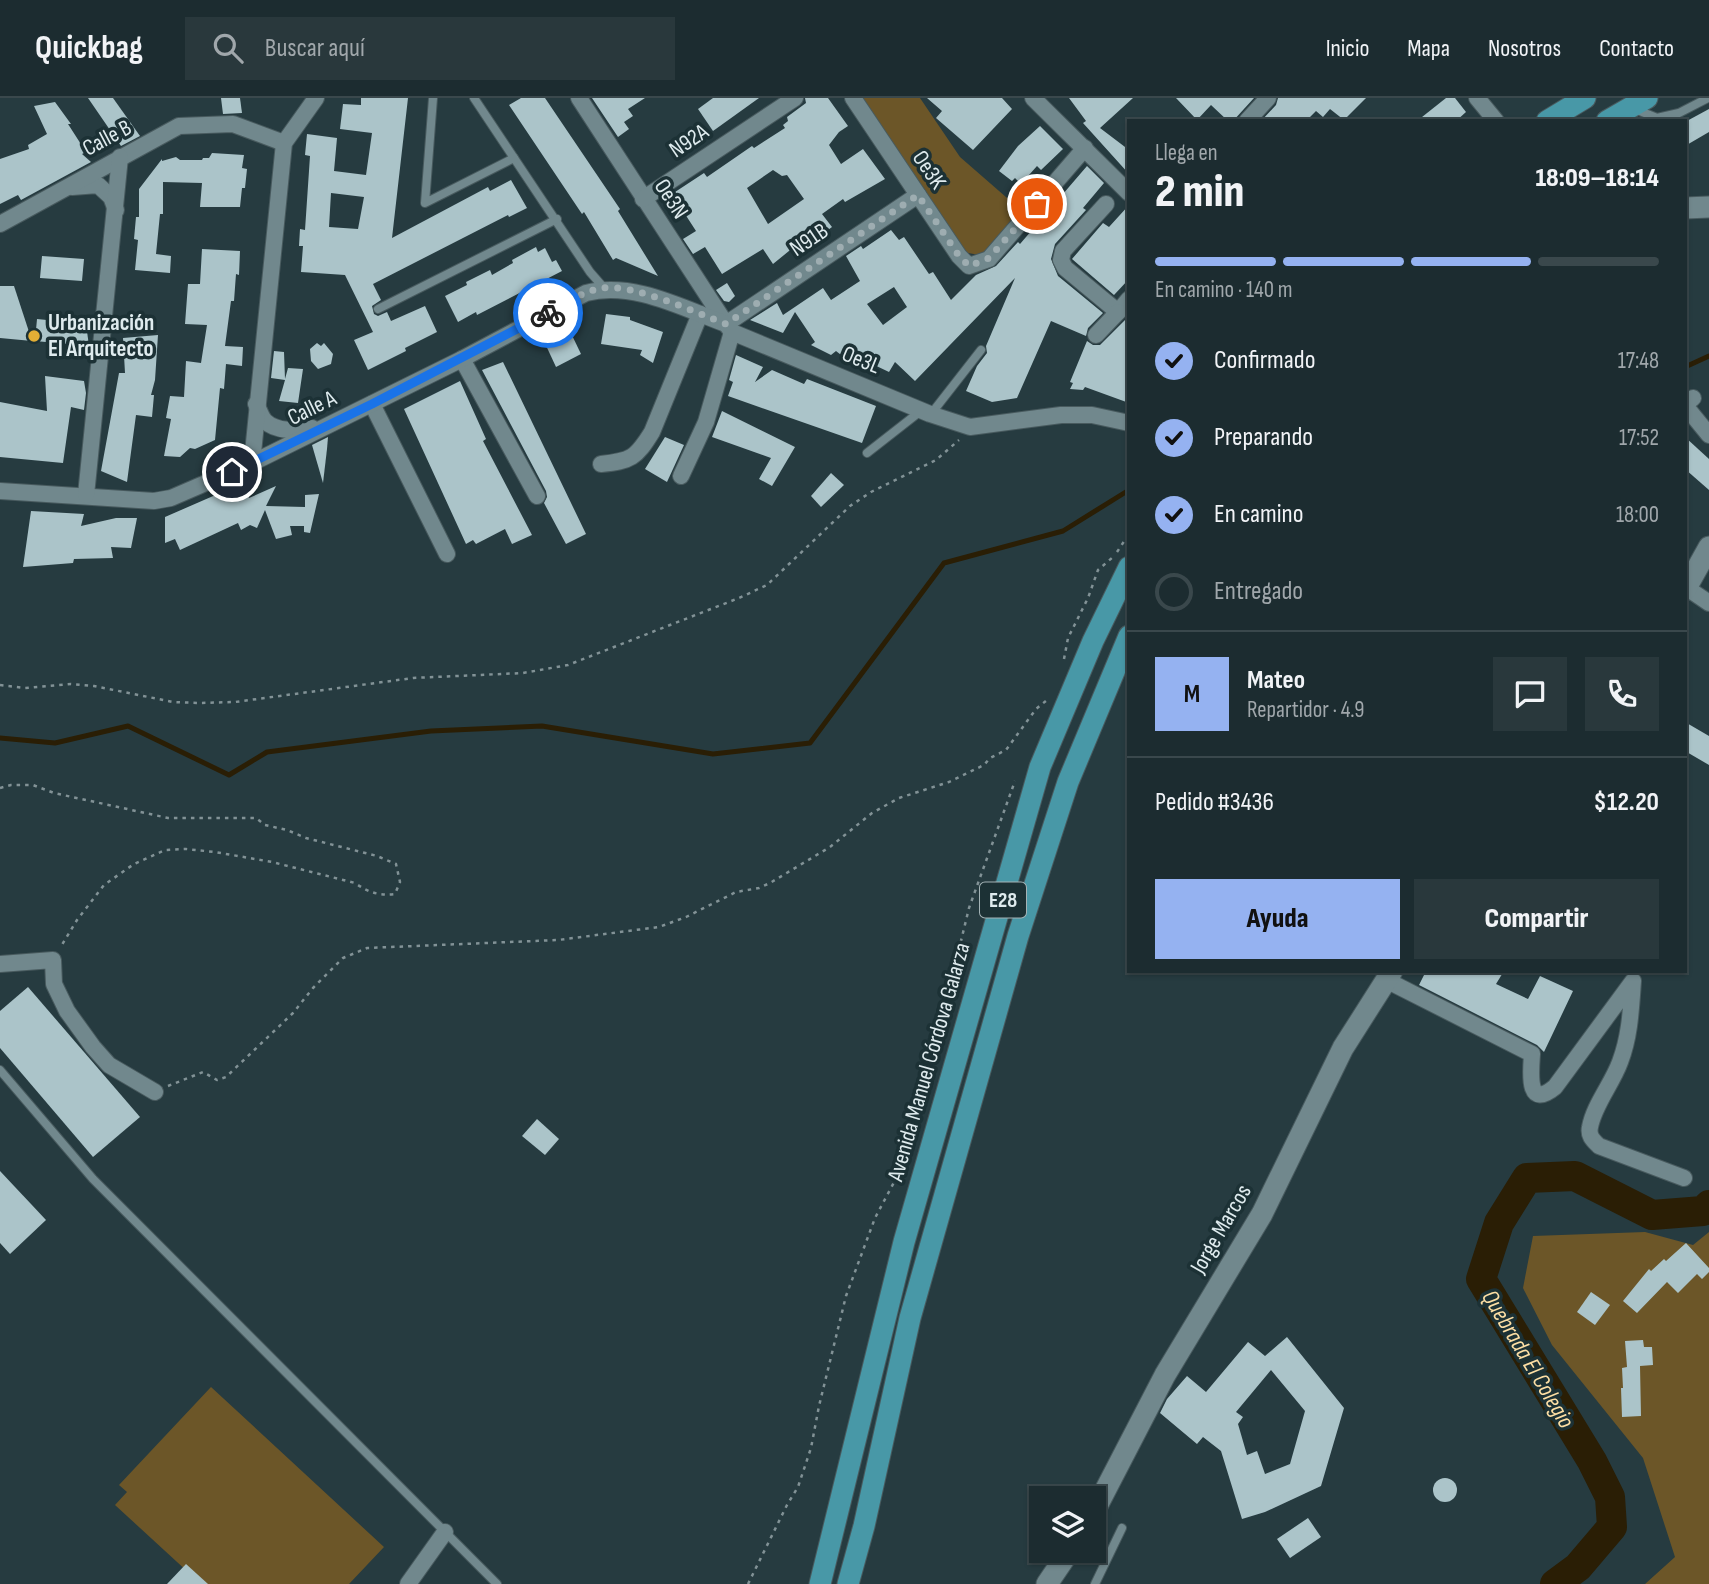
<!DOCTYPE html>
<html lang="es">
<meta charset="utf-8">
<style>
body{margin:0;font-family:"Sofia Sans Condensed",sans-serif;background:#29383c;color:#f1f3f6;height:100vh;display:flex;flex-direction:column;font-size:26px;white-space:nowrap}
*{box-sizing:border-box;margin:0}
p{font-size:23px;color:#a0a7ab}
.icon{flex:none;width:38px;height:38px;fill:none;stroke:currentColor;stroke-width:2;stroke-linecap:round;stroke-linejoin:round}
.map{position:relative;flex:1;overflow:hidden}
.details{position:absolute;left:1127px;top:21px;width:560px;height:854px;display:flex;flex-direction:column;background:#1c2c30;border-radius:0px;box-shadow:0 2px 5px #0004,0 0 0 2px #3a484c}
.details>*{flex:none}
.tools{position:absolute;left:1029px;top:1388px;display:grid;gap:14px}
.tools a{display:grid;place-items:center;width:77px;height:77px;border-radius:0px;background:#1c2c30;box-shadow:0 2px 5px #0004,0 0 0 2px #3a484c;font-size:35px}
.pin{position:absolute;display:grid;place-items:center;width:60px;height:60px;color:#fff;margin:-30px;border:4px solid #fff;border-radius:50%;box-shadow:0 2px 7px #0007}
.courier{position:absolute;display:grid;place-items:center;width:70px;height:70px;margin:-35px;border:5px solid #1a73e8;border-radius:50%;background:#fff;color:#222;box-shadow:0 2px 9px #0007}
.overview em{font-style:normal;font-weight:800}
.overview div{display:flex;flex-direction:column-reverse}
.overview{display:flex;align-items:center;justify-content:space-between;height:119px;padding:0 28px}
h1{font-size:46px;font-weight:800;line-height:52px}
.bar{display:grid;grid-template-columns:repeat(4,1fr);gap:10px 7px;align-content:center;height:84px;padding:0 28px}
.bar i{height:9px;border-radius:5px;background:#3a484c}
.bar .on{background:#95b2f1}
.bar p{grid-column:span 4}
.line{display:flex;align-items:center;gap:18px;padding:0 28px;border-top:2px solid #3a484c}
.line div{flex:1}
.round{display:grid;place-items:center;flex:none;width:74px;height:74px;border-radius:0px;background:#29383c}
ol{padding:0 28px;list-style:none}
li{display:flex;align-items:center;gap:21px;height:77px}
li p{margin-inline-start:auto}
li .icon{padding:7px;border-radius:50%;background:#95b2f1;color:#111;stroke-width:4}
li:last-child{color:#a0a7ab}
li i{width:38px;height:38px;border:4px solid #3a484c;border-radius:50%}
.action{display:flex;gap:14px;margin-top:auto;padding:14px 28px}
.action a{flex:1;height:80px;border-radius:0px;background:#95b2f1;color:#111;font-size:28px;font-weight:800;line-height:80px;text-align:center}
.action a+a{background:#29383c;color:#f1f3f6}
header{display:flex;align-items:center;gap:42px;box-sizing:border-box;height:98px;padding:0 35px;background:#1c2c30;border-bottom:2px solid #3a484c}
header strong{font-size:33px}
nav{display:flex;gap:38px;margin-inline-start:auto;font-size:24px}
.search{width:490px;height:63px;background:#29383c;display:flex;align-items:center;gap:18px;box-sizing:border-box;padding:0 24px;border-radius:0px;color:#a0a7ab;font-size:26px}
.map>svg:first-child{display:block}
.green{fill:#6c5628}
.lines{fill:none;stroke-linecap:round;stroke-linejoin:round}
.stream{stroke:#2a1e05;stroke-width:5}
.river{stroke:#2a1e05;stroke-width:30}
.building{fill:#abc4c9;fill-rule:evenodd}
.service-casing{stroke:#485a5e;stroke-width:10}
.minor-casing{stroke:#485a5e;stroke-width:18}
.secondary-casing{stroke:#485a5e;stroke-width:23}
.primary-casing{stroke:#485a5e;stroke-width:23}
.path{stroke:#829296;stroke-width:2.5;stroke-dasharray:3.5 5;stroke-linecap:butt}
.service{stroke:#71888d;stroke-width:8}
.minor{stroke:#71888d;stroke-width:16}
.secondary{stroke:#71888d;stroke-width:21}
.primary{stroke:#4898a7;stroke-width:21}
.done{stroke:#9eadb1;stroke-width:7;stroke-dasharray:0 12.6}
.route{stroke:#1a73e8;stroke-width:9}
.poi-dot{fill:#e3ae35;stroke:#1c3135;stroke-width:2.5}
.labels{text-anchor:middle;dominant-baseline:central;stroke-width:7;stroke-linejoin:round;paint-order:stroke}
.shield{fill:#1c3135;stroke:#a4b3b6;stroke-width:2}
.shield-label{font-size:21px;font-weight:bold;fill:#dfebee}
.street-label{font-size:23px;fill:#dfebee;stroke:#1c3135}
.poi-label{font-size:23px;font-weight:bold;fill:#dfebee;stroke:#1c3135;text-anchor:start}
.water-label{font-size:24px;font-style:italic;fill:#fcdea4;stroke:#1c3135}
</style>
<header>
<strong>Quickbag</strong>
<div class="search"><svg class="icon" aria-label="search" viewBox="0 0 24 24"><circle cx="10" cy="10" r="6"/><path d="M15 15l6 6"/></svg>Buscar aquí</div>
<nav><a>Inicio</a><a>Mapa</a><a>Nosotros</a><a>Contacto</a></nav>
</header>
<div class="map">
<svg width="1709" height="1486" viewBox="0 0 1709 1486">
<rect width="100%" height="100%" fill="#263b40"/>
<g class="green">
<path d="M 863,0 L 920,0 L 960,59 L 1021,112 L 991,152 L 979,157 L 963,154 Z"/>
<path d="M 1645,1134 L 1693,1147 L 1709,1134 L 1709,1486 L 1645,1486 L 1675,1459 L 1643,1360 L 1552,1247 L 1523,1190 L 1533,1138 Z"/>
<path d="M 211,1289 L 384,1449 L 349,1486 L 201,1486 L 115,1407 L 127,1394 L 119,1387 Z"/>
</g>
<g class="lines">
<g class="stream">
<path d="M 1685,269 L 1709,258"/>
<path d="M 0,640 L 55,645 L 128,628 L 229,677 L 267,654 L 431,633 L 542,628 L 713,656 L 810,645 L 944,465 L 1063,433 L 1129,392"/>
</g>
<path class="river" d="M 1555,1486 L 1578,1469 L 1612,1429 L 1610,1399 L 1592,1363 L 1481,1181 L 1499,1125 L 1527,1080 L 1575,1078 L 1652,1117 L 1703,1113 L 1709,1107"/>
</g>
<g class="building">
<path d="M 88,0 L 113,0 L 140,38 L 121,48 Z"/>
<path d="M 221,0 L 240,0 L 242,15 L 223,16 Z"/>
<path d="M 361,0 L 408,0 L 392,140 L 488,89 L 490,93 L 511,82 L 527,110 L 509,119 L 508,117 L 373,186 L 381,202 L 372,208 L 374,216 L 378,218 L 387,214 L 391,223 L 425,208 L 437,234 L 405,250 L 406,253 L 368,272 L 354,242 L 373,234 L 345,177 L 301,174 L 303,148 L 299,148 L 300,131 L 305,132 L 310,58 L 305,57 L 307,36 L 337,40 L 334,73 L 366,77 L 372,35 L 340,31 L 343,6 L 361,7 ZM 331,95 L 364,99 L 358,131 L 329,129 Z"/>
<path d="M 521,0 L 545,0 L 620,111 L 618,113 L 658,178 L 616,160 L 613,162 L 584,114 L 582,116 L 509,7 Z"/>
<path d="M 592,0 L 645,0 L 628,11 L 633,18 L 624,24 L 629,31 L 618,39 Z"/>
<path d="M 713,0 L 759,0 L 713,33 L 698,11 Z"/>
<path d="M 805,0 L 828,0 L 848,28 L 839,34 L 829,47 L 841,66 L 863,51 L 885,81 L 845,104 L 843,101 L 822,116 L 832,129 L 805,149 L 800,144 L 773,166 L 763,151 L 722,176 L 705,149 L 693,156 L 683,141 L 696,133 L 672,96 L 704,75 L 707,79 L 752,48 L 754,50 L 785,30 L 783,27 L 788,23 L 787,19 L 806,5 ZM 773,72 L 782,78 L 787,77 L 804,101 L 768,126 L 747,90 Z"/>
<path d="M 927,0 L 1002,0 L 1012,11 L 973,52 L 936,20 L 942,13 Z"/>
<path d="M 1069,0 L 1133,0 L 1100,30 L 1129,52 L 1129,76 L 1083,25 L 1086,23 Z"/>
<path d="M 1176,0 L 1254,0 L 1233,23 L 1228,23 L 1211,7 L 1197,22 Z"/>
<path d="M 1278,0 L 1366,0 L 1344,22 L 1330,11 L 1323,19 L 1316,13 L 1306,23 L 1261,23 L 1276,7 Z"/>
<path d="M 1446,0 L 1455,0 L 1466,14 L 1456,23 L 1417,23 Z"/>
<path d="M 55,4 L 71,26 L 68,26 L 86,54 L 82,56 L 91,64 L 21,102 L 18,97 L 0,106 L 0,61 L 29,51 L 28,47 L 47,36 L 34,8 Z"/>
<path d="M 1709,11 L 1709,34 L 1685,48 L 1685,24 Z"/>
<path d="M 1040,28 L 1063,51 L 1041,72 L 1037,68 L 1021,86 L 1015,80 L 1012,83 L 999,73 L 1018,48 Z"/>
<path d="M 212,55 L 244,57 L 242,70 L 247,71 L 245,90 L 242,90 L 240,109 L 200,109 L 202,85 L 163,84 L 163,116 L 160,116 L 156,156 L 171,158 L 170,175 L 135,172 L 138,142 L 134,141 L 136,119 L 139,119 L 139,91 L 162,61 L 162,63 L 176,59 L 180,62 L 202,62 L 203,60 L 209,60 Z"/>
<path d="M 1087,68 L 1104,85 L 1083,110 L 1086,112 L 1055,146 L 1051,161 L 1058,178 L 1103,215 L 1088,230 L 1086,238 L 1051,223 L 1017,300 L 992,304 L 966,293 L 977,268 L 987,255 L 986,248 L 1015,180 L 915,283 L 895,264 L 889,274 L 868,264 L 866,267 L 859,257 L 850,264 L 836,253 L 831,257 L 811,247 L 815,244 L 795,214 L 783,235 L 750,222 L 777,205 L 783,217 L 823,190 L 831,202 L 860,183 L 846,158 L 861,148 L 863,151 L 891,132 L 899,142 L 904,139 L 929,176 L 933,174 L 951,202 L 976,177 L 996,168 L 1018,144 L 1020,146 ZM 894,189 L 907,209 L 883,227 L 867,206 Z"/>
<path d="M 1129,107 L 1129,181 L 1114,197 L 1072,161 L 1103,125 L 1109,129 Z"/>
<path d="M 536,149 L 538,154 L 545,150 L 552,164 L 556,162 L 562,173 L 477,217 L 476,214 L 458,224 L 445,198 L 467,187 L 466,184 L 490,172 L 492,177 L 513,165 L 512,162 Z"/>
<path d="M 202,151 L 240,153 L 239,177 L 236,176 L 234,203 L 231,203 L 225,248 L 243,249 L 242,268 L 226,266 L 224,291 L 220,290 L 215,342 L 195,351 L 190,350 L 180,359 L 164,358 L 171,321 L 166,320 L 170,298 L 184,299 L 186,263 L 201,265 L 207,227 L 185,226 L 188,186 L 200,186 Z"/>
<path d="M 42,158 L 84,161 L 82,183 L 40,180 Z"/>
<path d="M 727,185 L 735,198 L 729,204 L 724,203 L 716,192 Z"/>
<path d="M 0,188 L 14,188 L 32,243 L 0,240 Z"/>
<path d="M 606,216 L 630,219 L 630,222 L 663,234 L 653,265 L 640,257 L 642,252 L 601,246 Z"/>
<path d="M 1129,218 L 1129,305 L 1085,289 L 1083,292 L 1070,291 L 1073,285 L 1070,284 L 1087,243 L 1093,247 L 1100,247 Z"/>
<path d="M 37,221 L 86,226 L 89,248 L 35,243 Z"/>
<path d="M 568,229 L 581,256 L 556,269 L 543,241 Z"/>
<path d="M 158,237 L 155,282 L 151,297 L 154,297 L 152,319 L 136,317 L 127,384 L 101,373 L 119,275 L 125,275 L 123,240 Z"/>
<path d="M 317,245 L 321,248 L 324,245 L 333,256 L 331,266 L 318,271 L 311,263 L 310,251 Z"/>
<path d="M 274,253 L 284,254 L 285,281 L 288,270 L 303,271 L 298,305 L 279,303 L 285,282 L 271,280 Z"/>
<path d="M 736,257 L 763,269 L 755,284 L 772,272 L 804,286 L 807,281 L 876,308 L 862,345 L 728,298 L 733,284 L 729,282 Z"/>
<path d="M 503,264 L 586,436 L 566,446 L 544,405 L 547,399 L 546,393 L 482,272 Z"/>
<path d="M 45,278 L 84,283 L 86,295 L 84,312 L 71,309 L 63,365 L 0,359 L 0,304 L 47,313 Z"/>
<path d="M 460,283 L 486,341 L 483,343 L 532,437 L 512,446 L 505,431 L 476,446 L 473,442 L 466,446 L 404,311 Z"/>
<path d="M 722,313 L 795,349 L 772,388 L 759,381 L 771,360 L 712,339 Z"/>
<path d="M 328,339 L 327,351 L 323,385 L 312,347 Z"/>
<path d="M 665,339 L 684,347 L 667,384 L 645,371 Z"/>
<path d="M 1685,339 L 1709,361 L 1709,392 L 1685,371 Z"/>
<path d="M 831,375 L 844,387 L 821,409 L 811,398 Z"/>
<path d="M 243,385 L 249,400 L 276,388 L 266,408 L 305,409 L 305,397 L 319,396 L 310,435 L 304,434 L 304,428 L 290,428 L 292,437 L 276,441 L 265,412 L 257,430 L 250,427 L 241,432 L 238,425 L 180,452 L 175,441 L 165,445 L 165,419 Z"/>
<path d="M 31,413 L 84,416 L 81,428 L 116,420 L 137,420 L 131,450 L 111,449 L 113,460 L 74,461 L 73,465 L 23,469 Z"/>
<path d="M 1685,624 L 1709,638 L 1709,667 L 1685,653 Z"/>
<path d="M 1426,873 L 1504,873 L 1496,886 L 1528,901 L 1540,878 L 1573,893 L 1544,954 L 1537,947 L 1419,887 Z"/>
<path d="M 28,889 L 140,1019 L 93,1059 L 0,950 L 0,913 Z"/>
<path d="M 537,1021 L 559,1041 L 545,1057 L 522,1038 Z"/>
<path d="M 0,1073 L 46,1122 L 10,1156 L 0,1145 Z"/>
<path d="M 1686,1145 L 1709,1170 L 1709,1174 L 1702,1181 L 1697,1176 L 1678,1195 L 1667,1184 L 1637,1215 L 1623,1203 L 1649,1171 L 1651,1173 L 1664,1161 L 1666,1163 Z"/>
<path d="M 1591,1194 L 1610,1207 L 1595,1227 L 1577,1214 Z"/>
<path d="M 1287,1239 L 1344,1310 L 1321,1388 L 1265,1414 L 1242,1421 L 1221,1353 L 1203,1339 L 1197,1346 L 1160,1315 L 1167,1301 L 1187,1278 L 1206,1294 L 1248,1244 L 1265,1258 ZM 1271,1272 L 1305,1313 L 1290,1366 L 1265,1376 L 1257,1353 L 1247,1357 L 1238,1326 L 1243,1319 L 1236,1314 Z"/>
<path d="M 1643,1242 L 1644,1249 L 1652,1249 L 1653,1267 L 1640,1268 L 1641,1318 L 1622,1319 L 1621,1290 L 1623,1290 L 1622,1270 L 1627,1269 L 1625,1243 Z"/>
<circle cx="1445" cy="1392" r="12"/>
<path d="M 1308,1420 L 1321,1439 L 1290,1460 L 1277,1441 Z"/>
<path d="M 186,1466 L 208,1486 L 167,1486 Z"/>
</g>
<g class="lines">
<defs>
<g id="service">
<path d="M 433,0 L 425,105 L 514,60"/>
<path d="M 474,0 L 590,174 L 604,190"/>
<path d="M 1635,11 L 1657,20 L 1679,15 L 1708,0"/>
<path d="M 378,211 L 557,121"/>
<path d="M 931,316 L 981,252"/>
<path d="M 867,355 L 922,312"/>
<path d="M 0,972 L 93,1081 L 497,1486"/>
<path d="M 1095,1486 L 1122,1430"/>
</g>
<g id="minor">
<path d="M 579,0 L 726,226 L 918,97"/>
<path d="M 853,0 L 959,158 L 969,168 L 989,161 L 1085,50"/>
<path d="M 1033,0 L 1129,95"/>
<path d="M 1477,0 L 1496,23"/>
<path d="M 1247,23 L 1268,0"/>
<path d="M 72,89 L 98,87 L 111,99 L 116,112"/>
<path d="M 643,101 L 795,0"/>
<path d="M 1106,106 L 1063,153 L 1061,162 L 1065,170 L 1118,214 L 1129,201"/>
<path d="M 0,126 L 179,28 L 233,26 L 284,45"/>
<path d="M 1096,237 L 1118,214"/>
<path d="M 462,261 L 537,398"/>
<path d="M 1693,300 L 1688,304 L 1687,310 L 1709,337"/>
<path d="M 256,306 C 259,311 261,319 265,323 C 276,334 298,333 312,330"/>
<path d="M 372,306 L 447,456"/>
<path d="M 252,365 L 284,45 L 316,0"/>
<path d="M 601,366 C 631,363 636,360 652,334 L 700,216"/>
<path d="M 681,378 L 706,324 L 732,234"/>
<path d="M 0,393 L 154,403 L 171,400 L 252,365 L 462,261 L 586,195 C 633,183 682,210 726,226 L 732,234 L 930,316 L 970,329 L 1061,317 L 1092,317 L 1129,325"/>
<path d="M 86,397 L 120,59"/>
<path d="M 1687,490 L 1709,505"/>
<path d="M 0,866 L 53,862 L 54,886 L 67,913 L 93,949 L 109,967 L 155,994"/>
<path d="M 1386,882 L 1532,956 C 1531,973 1526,1013 1555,989 L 1633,883 C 1631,911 1630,938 1620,964 C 1612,986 1594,1007 1590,1029 C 1588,1038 1593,1042 1599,1048 L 1684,1080"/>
<path d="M 408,1486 L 445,1434"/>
</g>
<g id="secondary">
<path d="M 1685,110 L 1709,109"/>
<path d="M 1685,492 L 1709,449"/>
<path d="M 1094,1414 L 1165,1277 L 1262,1116 L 1343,950 L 1392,873"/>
<path d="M 1047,1486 L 1070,1452"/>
</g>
<g id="primary">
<path d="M 1547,23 L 1585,0"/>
<path d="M 1607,23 L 1647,0"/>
<path d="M 820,1486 L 904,1144 L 1040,669 L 1093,543 L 1129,469"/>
<path d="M 848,1486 L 864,1428 L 910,1220 L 1018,838 L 1068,684 L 1129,538"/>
</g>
</defs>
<use href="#service" class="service-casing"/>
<use href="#minor" class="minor-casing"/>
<use href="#secondary" class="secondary-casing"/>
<use href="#primary" class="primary-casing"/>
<g class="path">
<path d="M 1117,454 L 1129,436"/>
<path d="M 1064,561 L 1068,540 L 1088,500 L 1098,472 L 1113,459"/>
<path d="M 0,587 L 25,590 L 71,586 L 94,588 L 173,604 L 200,605 L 235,604 L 413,580 L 523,575 L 568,567 L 739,500 L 767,487 L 850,408 L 871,394 L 936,362 L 959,342"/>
<path d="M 0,690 L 11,687 L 33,687 L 54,695 L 168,720 L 256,720 L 265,727 L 287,732 L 306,740 L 377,758 L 396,766 L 400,784 L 395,796 C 378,798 368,794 355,785 L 272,764 L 215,754 L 186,751 L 165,752 L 134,766 L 104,787 L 77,822 L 60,850"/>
<path d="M 168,988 L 203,974 L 217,982 L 226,979 L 293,915 L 313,890 L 343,860 L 367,850 L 558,842 L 659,829 L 686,819 L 736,794 L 759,790 L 770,785 L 830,749 L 872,715 L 899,700 L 949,684 L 984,667 L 990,660 L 1006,652 L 1036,611 L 1047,602"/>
<path d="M 748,1486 L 787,1407 L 798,1389 L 811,1350 L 819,1308 L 846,1198 L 875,1120 L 900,1073 L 917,1017 L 922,982 L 952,880 L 969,810 L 1015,683"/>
</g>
<use href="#service" class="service"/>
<use href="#minor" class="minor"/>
<use href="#secondary" class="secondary"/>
<use href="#primary" class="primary"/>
</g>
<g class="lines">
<path class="done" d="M 548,215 C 565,206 583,193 602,190 C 635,186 694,214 726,226 L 918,97 L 959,158 L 969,168 L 989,160 L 1037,106"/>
<path class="route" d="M 232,374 L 372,306 L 548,215"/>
</g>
<circle class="poi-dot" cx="34" cy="238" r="7"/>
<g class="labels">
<rect class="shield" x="980" y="784.5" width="46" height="35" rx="5"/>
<g class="shield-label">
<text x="1003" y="802">E28</text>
</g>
<g class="street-label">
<text transform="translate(107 40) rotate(-28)">Calle B</text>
<text transform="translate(689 43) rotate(-34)">N92A</text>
<text transform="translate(929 72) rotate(56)">Oe3K</text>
<text transform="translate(671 101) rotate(57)">Oe3N</text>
<text transform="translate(809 142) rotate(-34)">N91B</text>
<text transform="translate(861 262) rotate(22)">Oe3L</text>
<text transform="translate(312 310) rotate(-26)">Calle A</text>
<text transform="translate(929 964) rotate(-74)">Avenida Manuel Córdova Galarza</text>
<text transform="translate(1221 1131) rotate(-60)">Jorge Marcos</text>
</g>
<g class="poi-label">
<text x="48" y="225">Urbanización<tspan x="48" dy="26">El Arquitecto</tspan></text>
</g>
<g class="water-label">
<text transform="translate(1528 1261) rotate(59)">Quebrada El Colegio</text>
</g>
</g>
</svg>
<div class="tools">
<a><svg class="icon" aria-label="layers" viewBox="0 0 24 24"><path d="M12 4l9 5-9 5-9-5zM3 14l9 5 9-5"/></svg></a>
</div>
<div class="pin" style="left:1037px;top:106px;background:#ea580c"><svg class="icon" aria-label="bag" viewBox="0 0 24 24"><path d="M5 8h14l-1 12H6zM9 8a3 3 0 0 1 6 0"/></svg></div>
<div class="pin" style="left:232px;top:374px;background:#1f2937"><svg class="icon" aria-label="home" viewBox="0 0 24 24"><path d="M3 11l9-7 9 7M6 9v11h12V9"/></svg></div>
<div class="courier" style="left:548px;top:215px"><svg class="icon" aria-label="bike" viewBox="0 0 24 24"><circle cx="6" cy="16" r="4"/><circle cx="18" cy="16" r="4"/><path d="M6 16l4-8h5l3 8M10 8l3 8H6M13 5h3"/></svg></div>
<section class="details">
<div class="overview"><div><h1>2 min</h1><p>Llega en</p></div><em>18:09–18:14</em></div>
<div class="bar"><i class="on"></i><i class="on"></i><i class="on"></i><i></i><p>En camino · 140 m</p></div>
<ol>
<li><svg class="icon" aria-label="check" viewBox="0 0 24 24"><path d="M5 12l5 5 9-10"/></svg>Confirmado<p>17:48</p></li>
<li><svg class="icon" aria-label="check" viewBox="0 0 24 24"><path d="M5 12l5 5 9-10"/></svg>Preparando<p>17:52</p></li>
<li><svg class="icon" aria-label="check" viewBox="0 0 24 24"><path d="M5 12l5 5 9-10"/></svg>En camino<p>18:00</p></li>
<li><i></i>Entregado</li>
</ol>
<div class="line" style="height:126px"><b class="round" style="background:#95b2f1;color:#111">M</b><div><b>Mateo</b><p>Repartidor · 4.9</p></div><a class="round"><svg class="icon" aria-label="chat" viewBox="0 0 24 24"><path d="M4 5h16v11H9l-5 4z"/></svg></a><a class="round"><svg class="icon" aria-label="phone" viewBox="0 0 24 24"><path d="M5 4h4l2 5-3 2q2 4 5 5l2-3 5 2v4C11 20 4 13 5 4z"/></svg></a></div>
<div class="line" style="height:91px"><div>Pedido #3436</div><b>$12.20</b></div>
<div class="action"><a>Ayuda</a><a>Compartir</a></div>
</section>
</div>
